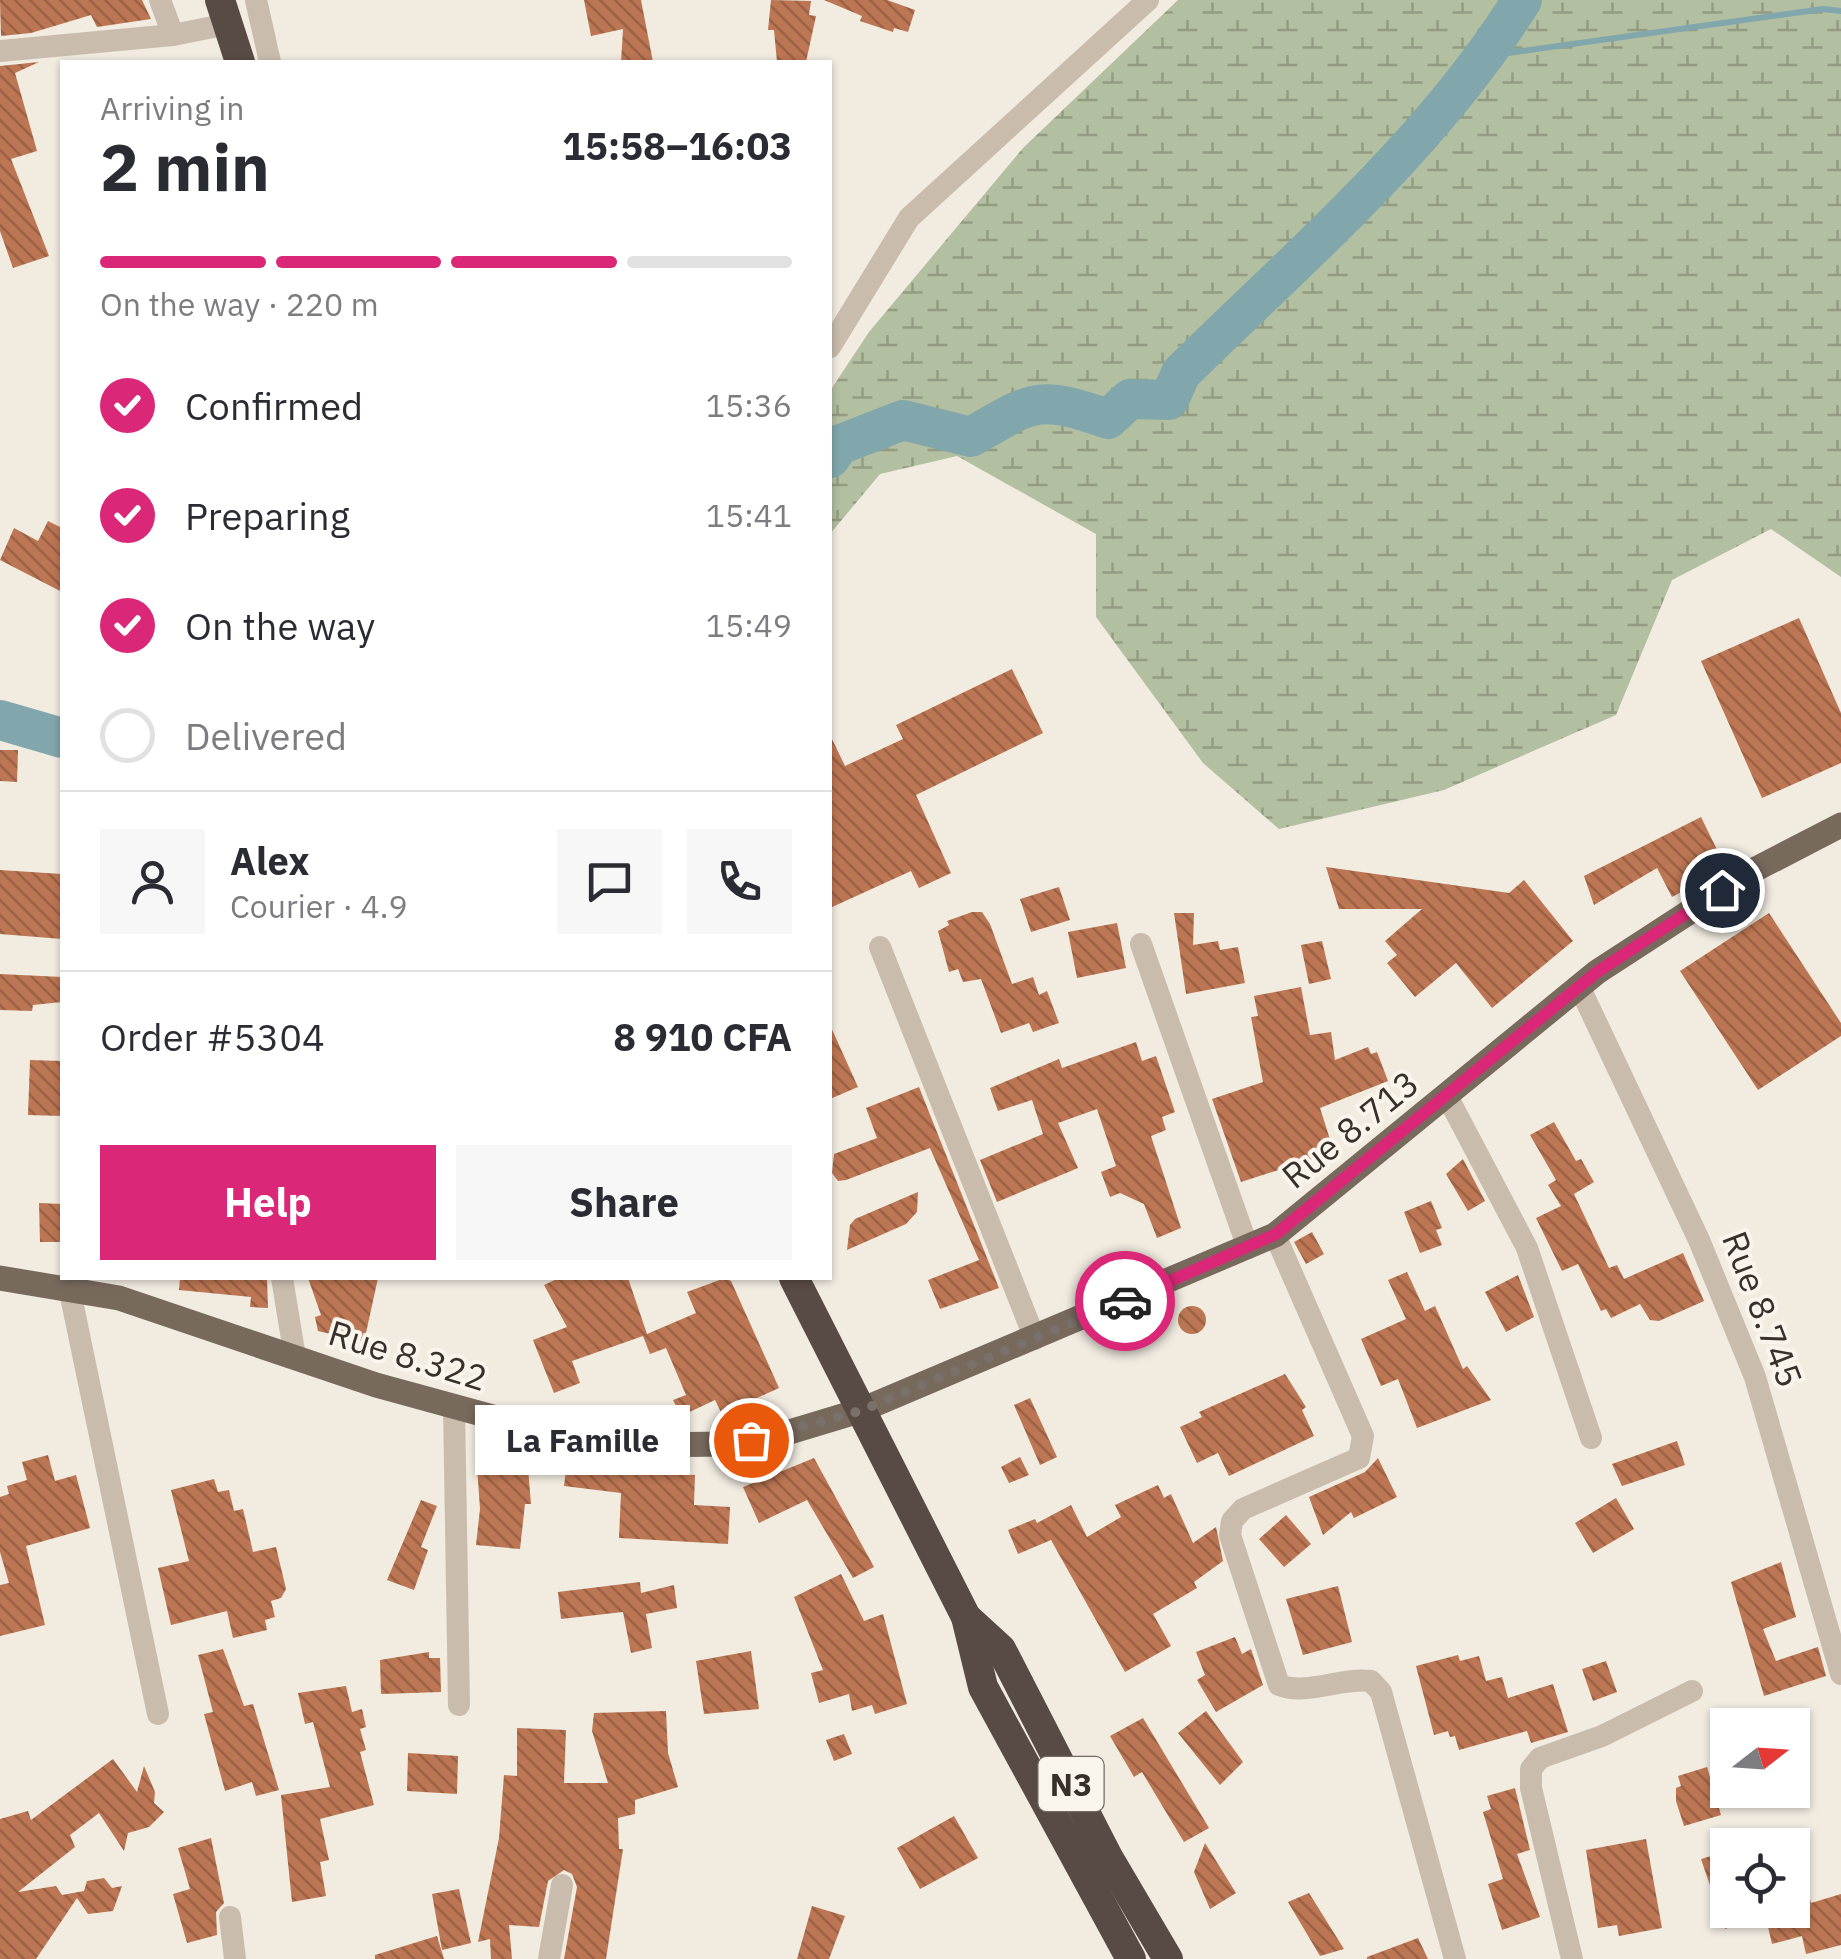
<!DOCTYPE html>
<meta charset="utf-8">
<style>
body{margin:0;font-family:"IBM Plex Sans",sans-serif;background:#f7f7f7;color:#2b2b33;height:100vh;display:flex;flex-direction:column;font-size:38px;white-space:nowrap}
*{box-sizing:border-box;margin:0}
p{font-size:32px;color:#7c7c81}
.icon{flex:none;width:55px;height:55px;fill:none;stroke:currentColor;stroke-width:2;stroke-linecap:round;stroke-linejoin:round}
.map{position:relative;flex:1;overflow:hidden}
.sheet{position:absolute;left:60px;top:60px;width:772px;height:1220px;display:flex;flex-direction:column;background:#fff;border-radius:0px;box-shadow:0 2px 8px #0004}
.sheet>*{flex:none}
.needle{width:65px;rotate:73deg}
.buttons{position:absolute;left:1710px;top:1708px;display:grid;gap:20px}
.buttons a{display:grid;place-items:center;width:100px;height:100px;border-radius:0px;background:#fff;box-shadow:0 2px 8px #0004;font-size:50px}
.pin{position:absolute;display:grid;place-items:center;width:85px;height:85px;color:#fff;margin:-42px;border:5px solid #fff;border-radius:50%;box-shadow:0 2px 10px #0007}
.courier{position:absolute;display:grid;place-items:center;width:100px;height:100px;margin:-50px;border:8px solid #db2777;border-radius:50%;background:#fff;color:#222;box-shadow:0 2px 12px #0007}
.bubble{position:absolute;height:70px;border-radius:0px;background:#fff;box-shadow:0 2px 8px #0004;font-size:32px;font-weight:800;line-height:70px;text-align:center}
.head em{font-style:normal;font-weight:800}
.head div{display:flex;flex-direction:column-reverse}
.head{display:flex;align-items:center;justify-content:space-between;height:170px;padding:0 40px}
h1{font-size:65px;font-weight:800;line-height:75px}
.bar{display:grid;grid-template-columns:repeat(4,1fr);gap:15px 10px;align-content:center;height:120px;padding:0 40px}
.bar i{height:12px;border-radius:8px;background:#e1e1e2}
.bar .active{background:#db2777}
.bar p{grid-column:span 4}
.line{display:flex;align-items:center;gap:25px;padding:0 40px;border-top:2px solid #e1e1e2}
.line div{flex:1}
.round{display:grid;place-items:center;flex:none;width:105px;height:105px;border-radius:0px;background:#f7f7f7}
ol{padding:0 40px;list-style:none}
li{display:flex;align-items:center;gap:30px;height:110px}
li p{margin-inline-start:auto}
li .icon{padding:10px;border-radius:50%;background:#db2777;color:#fff;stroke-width:4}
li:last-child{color:#7c7c81}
li i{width:55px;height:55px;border:5px solid #e1e1e2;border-radius:50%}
.primary-button{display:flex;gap:20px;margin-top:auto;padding:20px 40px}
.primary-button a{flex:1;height:115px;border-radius:0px;background:#db2777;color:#fff;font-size:40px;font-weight:800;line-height:115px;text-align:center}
.primary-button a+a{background:#f7f7f7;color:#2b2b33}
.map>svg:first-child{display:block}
.wetland{fill:url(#wetland-marsh)}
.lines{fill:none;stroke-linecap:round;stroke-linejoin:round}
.stream{stroke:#81a7ac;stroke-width:6}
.river{stroke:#81a7ac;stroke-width:40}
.building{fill:url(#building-back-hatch)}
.minor{stroke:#c9bcad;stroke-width:22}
.major{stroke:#78695d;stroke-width:25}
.highway{stroke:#584b43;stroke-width:30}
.done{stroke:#79716a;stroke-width:10;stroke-dasharray:0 18}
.route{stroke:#db2777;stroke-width:12}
.labels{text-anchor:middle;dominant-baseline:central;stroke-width:8;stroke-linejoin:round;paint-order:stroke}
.shield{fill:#f9f4ec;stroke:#726b65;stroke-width:2.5}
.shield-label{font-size:32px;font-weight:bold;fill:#38302b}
.street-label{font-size:35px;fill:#38302b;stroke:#f9f4ec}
</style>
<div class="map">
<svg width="1841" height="1959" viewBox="0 0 1841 1959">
<defs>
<pattern id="wetland-marsh" width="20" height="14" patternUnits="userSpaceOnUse" patternTransform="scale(2.5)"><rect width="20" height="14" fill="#b3bfa1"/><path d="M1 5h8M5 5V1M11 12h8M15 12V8" fill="none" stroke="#939c83"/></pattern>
<pattern id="building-back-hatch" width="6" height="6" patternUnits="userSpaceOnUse" patternTransform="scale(2.5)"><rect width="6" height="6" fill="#bc7653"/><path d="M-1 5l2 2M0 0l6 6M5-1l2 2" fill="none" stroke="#9a6145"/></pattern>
</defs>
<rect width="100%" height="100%" fill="#f1ebe0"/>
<path class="wetland" d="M 1178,0 L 1841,0 L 1841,577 L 1771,529 L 1672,580 L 1616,715 L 1444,790 L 1279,829 L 1203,763 L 1096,617 L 1096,534 L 957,456 L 880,474 L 830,534 L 830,391 L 869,332 L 1023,148 Z"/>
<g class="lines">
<path class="stream" d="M 1487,56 L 1823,9 L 1841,11"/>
<g class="river">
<path d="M 830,458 L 839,445 L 903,420 L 971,437 C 1033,401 1037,394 1108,419 L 1130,399 L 1169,400 L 1181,373 C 1300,256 1434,142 1522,0"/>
<path d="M 0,720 L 62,738"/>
</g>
</g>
<g class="building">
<path d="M 0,0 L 142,0 L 151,19 L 97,27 L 91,15 L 31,33 L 1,36 Z"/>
<path d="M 584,0 L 641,0 L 653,62 L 621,62 L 623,29 L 591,36 Z"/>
<path d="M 771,0 L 811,1 L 809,15 L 816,16 L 806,62 L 777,62 L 774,30 L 768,30 Z"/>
<path d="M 824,0 L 887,0 L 915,10 L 908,32 L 894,28 L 893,32 L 860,21 L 862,16 Z"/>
<path d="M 39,62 L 15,73 L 37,151 L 11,159 L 49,256 L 13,268 L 0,231 L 0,66 Z"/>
<path d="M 48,521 L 62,528 L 62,592 L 0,560 L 14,528 L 38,541 Z"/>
<path d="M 1799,618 L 1841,713 L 1841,763 L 1762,798 L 1701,661 Z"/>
<path d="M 1012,669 L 1043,733 L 916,795 L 951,873 L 919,888 L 911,871 L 830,908 L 830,735 L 845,766 L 903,739 L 896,725 Z"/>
<path d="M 0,750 L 18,750 L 17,782 L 0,781 Z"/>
<path d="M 1701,817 L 1726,868 L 1672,897 L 1657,868 L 1594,905 L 1584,876 Z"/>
<path d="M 1326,867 L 1509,893 L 1524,880 L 1573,941 L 1492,1008 L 1456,963 L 1415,997 L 1387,963 L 1397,955 L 1385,941 L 1422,909 L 1339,909 Z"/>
<path d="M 0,870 L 62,874 L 62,939 L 0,934 Z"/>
<path d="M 1059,887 L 1070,920 L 1031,932 L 1020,899 Z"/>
<path d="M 972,912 L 982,912 L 990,924 L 1012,984 L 1033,977 L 1039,995 L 1047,991 L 1059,1023 L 1033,1032 L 1029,1023 L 1001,1033 L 981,979 L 963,982 L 958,969 L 949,972 L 938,931 L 949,925 L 947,921 Z"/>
<path d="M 1174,913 L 1194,913 L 1193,945 L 1218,941 L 1220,950 L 1238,947 L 1245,983 L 1186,994 Z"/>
<path d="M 1769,913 L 1841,1023 L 1841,1036 L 1758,1090 L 1680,971 Z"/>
<path d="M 1117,923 L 1126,968 L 1077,978 L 1068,932 Z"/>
<path d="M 1322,941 L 1331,979 L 1309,984 L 1301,945 Z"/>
<path d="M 0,974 L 62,977 L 62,1002 L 33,1005 L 32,1011 L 0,1010 Z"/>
<path d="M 1301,987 L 1310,1035 L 1331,1032 L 1335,1060 L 1368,1047 L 1371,1054 L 1377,1052 L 1388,1081 L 1320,1108 L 1334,1152 L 1241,1182 L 1212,1099 L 1263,1082 L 1251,1017 L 1258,1016 L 1254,996 Z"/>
<path d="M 830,1025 L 858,1087 L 830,1099 Z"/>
<path d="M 1136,1042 L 1142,1061 L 1156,1056 L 1175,1112 L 1162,1117 L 1166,1130 L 1151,1136 L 1181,1228 L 1157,1238 L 1144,1204 L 1120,1193 L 1110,1197 L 1101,1172 L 1116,1166 L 1097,1109 L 1058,1123 L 1078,1168 L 997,1202 L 980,1160 L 1043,1134 L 1032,1100 L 998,1111 L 990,1088 L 1059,1059 L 1062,1068 Z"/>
<path d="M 30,1060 L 62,1061 L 62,1116 L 28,1115 Z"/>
<path d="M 919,1087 L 999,1288 L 940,1309 L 928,1280 L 979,1260 L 930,1148 L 846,1180 L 838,1181 L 832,1173 L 834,1154 L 877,1138 L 866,1108 Z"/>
<path d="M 1554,1122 L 1576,1161 L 1581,1159 L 1594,1182 L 1574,1194 L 1609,1268 L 1617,1265 L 1624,1279 L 1683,1253 L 1704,1301 L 1659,1321 L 1650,1320 L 1640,1304 L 1611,1318 L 1606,1309 L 1601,1311 L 1578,1264 L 1562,1271 L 1536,1218 L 1561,1206 L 1548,1185 L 1556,1180 L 1530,1135 Z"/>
<path d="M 1463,1159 L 1485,1201 L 1468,1211 L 1446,1174 Z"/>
<path d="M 918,1192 L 917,1212 L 906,1224 L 847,1250 L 850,1225 L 855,1219 Z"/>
<path d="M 1431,1201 L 1442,1228 L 1436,1230 L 1442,1245 L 1420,1253 L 1404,1212 Z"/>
<path d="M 39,1203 L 62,1204 L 62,1242 L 40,1242 Z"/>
<path d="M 1312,1232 L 1324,1254 L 1306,1264 L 1294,1242 Z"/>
<path d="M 1407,1272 L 1425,1311 L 1435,1306 L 1463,1369 L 1467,1366 L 1491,1400 L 1417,1428 L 1398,1379 L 1381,1386 L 1361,1339 L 1406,1319 L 1388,1280 Z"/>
<path d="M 1518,1275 L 1534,1317 L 1506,1332 L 1485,1292 Z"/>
<path d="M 180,1278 L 267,1278 L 268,1308 L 250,1307 L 251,1297 L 179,1290 Z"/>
<path d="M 308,1278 L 378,1278 L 364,1342 L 318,1331 L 315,1317 L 321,1315 Z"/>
<path d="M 559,1278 L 628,1278 L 647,1334 L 696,1313 L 687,1292 L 725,1278 L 731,1281 L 779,1388 L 722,1414 L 715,1400 L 681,1416 L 673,1400 L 686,1395 L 666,1348 L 650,1354 L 643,1336 L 572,1361 L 580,1383 L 554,1393 L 533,1340 L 567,1327 L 544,1285 Z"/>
<circle cx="1192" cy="1320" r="14"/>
<path d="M 1285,1374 L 1306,1407 L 1302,1410 L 1314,1436 L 1229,1476 L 1218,1453 L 1197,1463 L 1180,1427 L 1202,1417 L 1199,1412 Z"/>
<path d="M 1030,1398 L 1057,1457 L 1040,1465 L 1014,1405 Z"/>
<path d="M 1677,1441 L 1685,1465 L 1622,1486 L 1612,1464 Z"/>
<path d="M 507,1449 L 509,1457 L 527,1456 L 531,1504 L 525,1504 L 520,1549 L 476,1545 L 480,1509 L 476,1452 Z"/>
<path d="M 568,1454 L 619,1460 L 618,1470 L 695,1475 L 694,1505 L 730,1507 L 728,1544 L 619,1538 L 621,1493 L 564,1486 Z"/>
<path d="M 48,1455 L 55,1481 L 76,1475 L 90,1528 L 26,1546 L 45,1625 L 0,1636 L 0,1585 L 9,1583 L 0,1552 L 0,1497 L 9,1494 L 7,1486 L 27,1480 L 22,1462 Z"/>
<path d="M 1020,1457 L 1029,1475 L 1009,1483 L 1001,1467 Z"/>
<path d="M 814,1458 L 874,1567 L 853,1578 L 807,1500 L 759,1523 L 743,1487 Z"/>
<path d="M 1378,1458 L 1397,1497 L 1354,1518 L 1351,1512 L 1323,1535 L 1309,1497 L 1365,1472 Z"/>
<path d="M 214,1479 L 218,1492 L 229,1490 L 234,1511 L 243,1509 L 253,1552 L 276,1547 L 286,1589 L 281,1598 L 271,1601 L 275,1617 L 265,1620 L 267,1630 L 233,1638 L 227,1611 L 171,1625 L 158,1568 L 189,1561 L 171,1490 Z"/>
<path d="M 1158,1485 L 1164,1498 L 1171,1494 L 1193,1543 L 1216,1527 L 1223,1561 L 1194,1582 L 1197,1588 L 1153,1614 L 1171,1646 L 1125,1672 L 1051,1540 L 1018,1554 L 1008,1530 L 1035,1519 L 1037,1523 L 1071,1505 L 1087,1537 L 1121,1517 L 1115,1505 Z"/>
<path d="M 1616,1498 L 1634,1529 L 1593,1553 L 1575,1523 Z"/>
<path d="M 421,1500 L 437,1506 L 421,1547 L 428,1550 L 414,1590 L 387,1580 Z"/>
<path d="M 1286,1515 L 1311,1544 L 1284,1567 L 1259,1539 Z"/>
<path d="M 1781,1562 L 1796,1617 L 1763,1629 L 1776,1661 L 1818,1647 L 1826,1676 L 1764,1696 L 1731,1582 Z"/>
<path d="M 841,1574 L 864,1621 L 883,1614 L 907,1704 L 875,1714 L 872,1705 L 852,1711 L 849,1694 L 819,1703 L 811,1673 L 823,1670 L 794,1597 Z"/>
<path d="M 640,1582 L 641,1593 L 674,1585 L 677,1608 L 646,1614 L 652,1648 L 631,1653 L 623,1612 L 561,1619 L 558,1592 Z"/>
<path d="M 1338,1586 L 1352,1642 L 1303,1655 L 1286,1599 Z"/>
<path d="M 1235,1637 L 1242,1654 L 1251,1649 L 1263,1685 L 1216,1712 L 1197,1680 L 1205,1675 L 1196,1652 Z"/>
<path d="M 223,1649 L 244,1706 L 253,1704 L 279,1790 L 256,1796 L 252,1782 L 225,1791 L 204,1714 L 213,1712 L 198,1655 Z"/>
<path d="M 751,1651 L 759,1709 L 704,1714 L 696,1661 Z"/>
<path d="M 429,1652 L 429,1658 L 440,1658 L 441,1692 L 381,1694 L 380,1660 Z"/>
<path d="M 1458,1655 L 1460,1661 L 1479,1656 L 1486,1681 L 1502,1677 L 1508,1698 L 1553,1684 L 1568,1732 L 1531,1743 L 1527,1731 L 1459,1750 L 1455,1736 L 1450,1737 L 1448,1731 L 1434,1735 L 1416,1666 Z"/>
<path d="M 1606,1661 L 1617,1692 L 1593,1701 L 1582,1669 Z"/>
<path d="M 346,1686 L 352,1712 L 362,1709 L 366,1727 L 360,1729 L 366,1750 L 360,1752 L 374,1805 L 320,1819 L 329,1860 L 320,1862 L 326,1896 L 292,1902 L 281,1795 L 330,1787 L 313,1722 L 305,1724 L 298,1693 Z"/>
<path d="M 666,1711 L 668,1753 L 678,1787 L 635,1800 L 635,1814 L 618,1818 L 619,1849 L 623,1849 L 606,1959 L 564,1959 L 577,1887 L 572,1874 L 564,1870 L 548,1881 L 539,1927 L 509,1925 L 512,1959 L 491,1959 L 490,1939 L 478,1942 L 499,1838 L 504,1775 L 517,1776 L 517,1728 L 566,1730 L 564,1783 L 608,1783 L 592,1731 L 594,1713 Z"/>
<path d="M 1206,1711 L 1243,1762 L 1220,1785 L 1178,1733 Z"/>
<path d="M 1143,1718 L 1209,1828 L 1184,1842 L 1142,1772 L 1134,1777 L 1110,1736 Z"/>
<path d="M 844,1734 L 852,1754 L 834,1761 L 826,1740 Z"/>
<path d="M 408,1753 L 458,1756 L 457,1794 L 407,1791 Z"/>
<path d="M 113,1759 L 137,1792 L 144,1766 L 155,1792 L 154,1803 L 164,1812 L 149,1827 L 128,1833 L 124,1851 L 99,1813 L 70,1835 L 75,1847 L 18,1892 L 56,1886 L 62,1895 L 84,1891 L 87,1881 L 104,1878 L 112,1888 L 122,1886 L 113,1911 L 88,1914 L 77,1898 L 36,1959 L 0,1959 L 0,1819 L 28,1811 L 31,1820 Z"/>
<path d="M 1707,1767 L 1721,1815 L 1684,1826 L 1676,1801 L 1676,1788 L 1681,1786 L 1678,1776 Z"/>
<path d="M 1515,1788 L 1530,1850 L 1517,1854 L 1540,1917 L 1502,1930 L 1488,1884 L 1503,1879 L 1483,1812 L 1491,1809 L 1487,1796 Z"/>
<path d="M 954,1816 L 978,1858 L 920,1889 L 897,1848 Z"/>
<path d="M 211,1838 L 224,1903 L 216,1912 L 217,1935 L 187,1943 L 173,1894 L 190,1889 L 178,1848 Z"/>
<path d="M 1646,1839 L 1662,1928 L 1619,1936 L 1617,1925 L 1598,1928 L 1586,1850 Z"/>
<path d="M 1205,1843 L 1236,1893 L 1210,1909 L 1194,1872 Z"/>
<path d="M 1728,1851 L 1728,1928 L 1725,1929 L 1701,1859 Z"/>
<path d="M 1798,1857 L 1811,1903 L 1841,1894 L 1841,1945 L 1806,1954 L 1802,1936 L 1772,1944 L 1765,1914 L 1792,1910 L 1792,1858 Z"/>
<path d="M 459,1889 L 471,1943 L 442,1950 L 432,1894 Z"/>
<path d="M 1309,1893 L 1344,1949 L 1320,1956 L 1288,1902 Z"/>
<path d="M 812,1906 L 845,1916 L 829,1959 L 797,1959 Z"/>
<path d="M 437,1936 L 444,1959 L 375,1959 L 375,1955 Z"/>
<path d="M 1418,1938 L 1428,1959 L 1367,1959 L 1367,1957 Z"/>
</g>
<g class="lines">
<g class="minor">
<path d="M 160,0 L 173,35 L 228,24"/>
<path d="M 256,0 L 270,62"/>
<path d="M 0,51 L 173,35"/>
<path d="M 830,347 L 909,218 L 1148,0"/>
<path d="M 1141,944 L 1248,1248"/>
<path d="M 880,947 L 1035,1339"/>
<path d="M 1579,986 L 1699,1240 L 1755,1377 L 1841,1674"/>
<path d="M 1447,1096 L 1527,1248 L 1591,1438"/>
<path d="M 1275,1235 L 1363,1436 L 1359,1458 L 1243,1509 L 1232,1521 L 1230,1535 L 1279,1685 C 1307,1696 1341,1677 1371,1681 L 1381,1692 L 1455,1959"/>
<path d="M 282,1278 L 295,1357"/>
<path d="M 69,1287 L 158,1714"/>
<path d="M 454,1406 L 459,1705"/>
<path d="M 230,1917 L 235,1959"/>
<path d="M 549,1959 L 562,1885"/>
<path d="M 1572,1959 L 1531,1788 L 1531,1769 L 1540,1758 L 1602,1736 L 1692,1691"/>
</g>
<path class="major" d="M 0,1278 L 119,1298 L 376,1385 L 529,1427 L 641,1445 L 729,1444 L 773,1437 L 859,1411 L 1275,1235 L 1597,972 L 1754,870 L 1841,825"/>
<g class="highway">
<path d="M 220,0 L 240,62"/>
<path d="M 794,1278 L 966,1617 L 983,1687 L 1131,1959"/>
<path d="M 966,1617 L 1001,1649 L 1108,1857 L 1168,1959"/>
</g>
</g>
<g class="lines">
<path class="done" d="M 751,1440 L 860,1411 L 1125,1301"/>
<path class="route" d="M 1125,1301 L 1276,1234 L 1597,972 L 1722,890"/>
</g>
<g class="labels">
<rect class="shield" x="1038.5" y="1757" width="65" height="54" rx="8"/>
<g class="shield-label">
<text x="1071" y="1784">N3</text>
</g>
<g class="street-label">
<text transform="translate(1350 1129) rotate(-39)">Rue 8.713</text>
<text transform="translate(1763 1309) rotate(69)">Rue 8.745</text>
<text transform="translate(408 1355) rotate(17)">Rue 8.322</text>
</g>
</g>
</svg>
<div class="buttons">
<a><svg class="needle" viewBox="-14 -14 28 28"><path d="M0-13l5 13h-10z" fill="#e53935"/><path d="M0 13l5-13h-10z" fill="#7c7c81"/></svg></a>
<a><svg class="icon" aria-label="locate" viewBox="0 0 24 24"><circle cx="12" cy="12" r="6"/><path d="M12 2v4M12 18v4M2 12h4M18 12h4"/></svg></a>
</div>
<div class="pin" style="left:751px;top:1440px;background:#ea580c"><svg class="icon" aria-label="bag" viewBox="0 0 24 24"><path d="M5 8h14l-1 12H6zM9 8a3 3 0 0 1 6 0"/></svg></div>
<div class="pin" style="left:1722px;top:890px;background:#1f2937"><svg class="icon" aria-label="home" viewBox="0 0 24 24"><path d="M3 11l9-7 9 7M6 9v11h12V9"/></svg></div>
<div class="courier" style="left:1125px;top:1301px"><svg class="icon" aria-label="car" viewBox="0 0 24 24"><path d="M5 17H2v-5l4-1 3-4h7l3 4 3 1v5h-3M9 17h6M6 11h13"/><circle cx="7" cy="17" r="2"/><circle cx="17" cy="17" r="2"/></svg></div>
<div class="bubble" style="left:475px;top:1405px;width:215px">La Famille</div>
<section class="sheet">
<div class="head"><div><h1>2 min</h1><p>Arriving in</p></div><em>15:58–16:03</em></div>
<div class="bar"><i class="active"></i><i class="active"></i><i class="active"></i><i></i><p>On the way · 220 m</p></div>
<ol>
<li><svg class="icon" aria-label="check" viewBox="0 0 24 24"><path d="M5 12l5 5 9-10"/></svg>Confirmed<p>15:36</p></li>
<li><svg class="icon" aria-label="check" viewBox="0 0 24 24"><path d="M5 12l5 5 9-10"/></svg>Preparing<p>15:41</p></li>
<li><svg class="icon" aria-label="check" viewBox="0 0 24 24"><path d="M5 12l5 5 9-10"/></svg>On the way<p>15:49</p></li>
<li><i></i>Delivered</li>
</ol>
<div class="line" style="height:180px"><a class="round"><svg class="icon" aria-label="person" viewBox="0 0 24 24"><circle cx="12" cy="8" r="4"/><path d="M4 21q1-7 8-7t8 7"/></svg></a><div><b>Alex</b><p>Courier · 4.9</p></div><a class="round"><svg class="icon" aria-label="chat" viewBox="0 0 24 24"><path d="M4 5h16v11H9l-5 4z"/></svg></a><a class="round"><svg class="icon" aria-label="phone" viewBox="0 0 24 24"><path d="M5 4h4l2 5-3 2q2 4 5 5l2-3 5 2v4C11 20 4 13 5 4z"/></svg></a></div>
<div class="line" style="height:130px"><div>Order #5304</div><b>8 910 CFA</b></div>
<div class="primary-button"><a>Help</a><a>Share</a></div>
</section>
</div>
